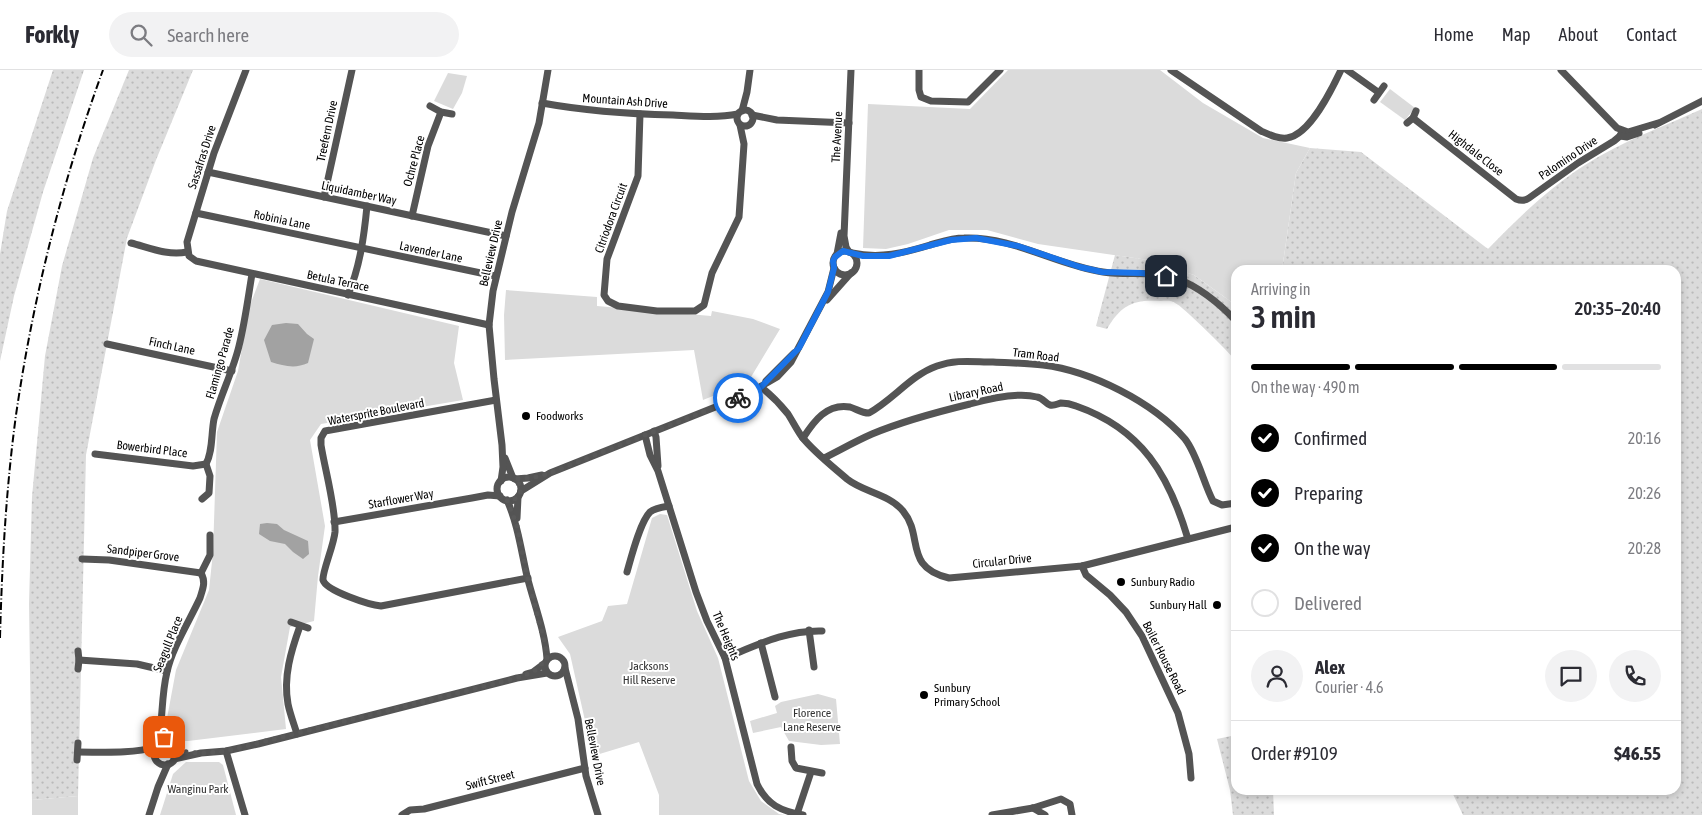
<!DOCTYPE html>
<meta charset="utf-8">
<style>
body{margin:0;font-family:"Asap Condensed",sans-serif;background:#f2f2f3;color:#2b2b33;height:100vh;display:flex;flex-direction:column;font-size:19px;white-space:nowrap}
*{box-sizing:border-box;margin:0}
p{font-size:16px;color:#7c7c81}
.icon{flex:none;width:28px;height:28px;fill:none;stroke:currentColor;stroke-width:2;stroke-linecap:round;stroke-linejoin:round}
.map{position:relative;flex:1;overflow:hidden}
.panel{position:absolute;left:1231px;top:195px;width:450px;height:530px;display:flex;flex-direction:column;background:#fff;border-radius:15px;box-shadow:0 2px 8px #0003}
.panel>*{flex:none}
.pin{position:absolute;display:grid;place-items:center;width:42px;height:42px;color:#fff;margin:-21px;border-radius:10px;box-shadow:0 2px 8px #0006}
.courier{position:absolute;display:grid;place-items:center;width:50px;height:50px;margin:-25px;border:4px solid #1a73e8;border-radius:50%;background:#fff;color:#222;box-shadow:0 1px 6px #0007}
.headline em{font-style:normal;font-weight:600}
.headline div{display:flex;flex-direction:column-reverse}
.headline{display:flex;align-items:center;justify-content:space-between;height:85px;padding:0 20px}
h1{font-size:32px;font-weight:600;line-height:38px}
.bar{display:grid;grid-template-columns:repeat(4,1fr);gap:8px 5px;align-content:center;height:60px;padding:0 20px}
.bar i{height:6px;border-radius:4px;background:#e1e1e2}
.bar .active{background:#000}
.bar p{grid-column:span 4}
.line{display:flex;align-items:center;gap:12px;padding:0 20px;border-top:1px solid #e1e1e2}
.line div{flex:1}
.round{display:grid;place-items:center;flex:none;width:52px;height:52px;border-radius:26px;background:#f2f2f3}
ol{padding:0 20px;list-style:none}
li{display:flex;align-items:center;gap:15px;height:55px}
li p{margin-inline-start:auto}
li .icon{padding:5px;border-radius:50%;background:#000;color:#fff;stroke-width:4}
li:last-child{color:#7c7c81}
li i{width:28px;height:28px;border:2px solid #e1e1e2;border-radius:50%}
header{display:flex;align-items:center;gap:30px;box-sizing:border-box;height:70px;padding:0 25px;background:#fff;border-bottom:1px solid #e1e1e2}
header strong{font-size:24px}
nav{display:flex;gap:28px;margin-inline-start:auto;font-size:18px}
.search{width:350px;height:45px;background:#f2f2f3;display:flex;align-items:center;gap:12px;box-sizing:border-box;padding:0 18px;border-radius:28px;color:#7c7c81;font-size:19px}
.map>svg:first-child{display:block}
.grass{fill:url(#grass-dots)}
.green{fill:#dbdbdb}
.water{fill:#a2a2a2}
.lines{fill:none;stroke-linecap:round;stroke-linejoin:round}
.street{stroke:#545454;stroke-width:7}
.rail{stroke:#000;stroke-width:2;stroke-dasharray:8 2.5 1 2.5;stroke-linecap:butt}
.done{stroke:#595959;stroke-width:5;stroke-dasharray:0 9}
.route{stroke:#1a73e8;stroke-width:6}
.poi-dot{fill:#000;stroke:#fff;stroke-width:2}
.labels{text-anchor:middle;dominant-baseline:central;stroke-width:4;stroke-linejoin:round;paint-order:stroke}
.street-label{font-size:12px;fill:#000;stroke:#fff}
.poi-label{font-size:12px;fill:#000;stroke:#fff;text-anchor:start}
.park-label{font-size:12px;fill:#323232;stroke:#fff}
</style>
<header>
<strong>Forkly</strong>
<div class="search"><svg class="icon" aria-label="search" viewBox="0 0 24 24"><circle cx="10" cy="10" r="6"/><path d="M15 15l6 6"/></svg>Search here</div>
<nav><a>Home</a><a>Map</a><a>About</a><a>Contact</a></nav>
</header>
<div class="map">
<svg width="1702" height="745" viewBox="0 0 1702 745">
<defs>
<pattern id="grass-dots" width="8" height="8" patternUnits="userSpaceOnUse" patternTransform="scale(1.25)"><rect width="8" height="8" fill="#dbdbdb"/><path d="M2 2h.1M6 6h.1" fill="none" stroke="#bababa" stroke-width="1.8" stroke-linecap="round"/></pattern>
</defs>
<rect width="100%" height="100%" fill="#fff"/>
<g class="grass">
<path d="M 53,0 L 84,0 L 43,122 L 14,226 L 0,291 L 0,184 L 7,141 Z"/>
<path d="M 129,0 L 193,0 L 156,90 L 127,168 L 86,385 L 78,726 L 32,730 L 29,534 L 32,427 L 45,286 L 62,196 L 93,88 Z"/>
<path d="M 1702,39 L 1702,745 L 1463,745 L 1451,720 L 1676,720 L 1676,200 L 1282,200 L 1296,103 L 1310,78 L 1361,82 L 1488,179 C 1518,148 1549,118 1585,95 C 1622,71 1663,57 1702,39 Z"/>
<path d="M 1115,185 L 1148,190 L 1194,205 L 1230,231 L 1236,239 L 1236,291 C 1222,275 1206,260 1190,245 C 1185,241 1181,236 1175,233 C 1172,230 1165,231 1161,231 C 1133,229 1121,235 1107,259 L 1096,256 Z"/>
<path d="M 1236,665 L 1236,720 L 1273,720 L 1274,745 L 1233,745 L 1230,720 L 1217,669 Z"/>
</g>
<g class="green">
<path d="M 1008,0 L 1160,0 L 1203,33 L 1263,68 L 1310,78 L 1296,103 L 1282,200 L 1236,200 L 1236,239 L 1230,231 L 1194,205 L 1148,190 L 1038,174 L 987,160 L 949,160 L 908,174 L 886,179 L 863,178 L 868,34 L 970,39 Z"/>
<path d="M 448,3 L 467,6 L 462,23 L 453,39 L 434,31 Z"/>
<path d="M 1390,19 L 1415,38 L 1405,50 L 1380,32 Z"/>
<path d="M 260,209 L 459,256 L 454,293 L 463,330 L 321,354 L 310,370 L 325,456 L 318,506 L 314,551 L 290,557 L 281,607 L 286,659 L 188,671 L 173,671 L 165,659 L 176,600 L 209,520 L 213,482 L 217,362 L 238,301 L 249,238 Z"/>
<path d="M 506,220 L 597,227 L 597,236 L 711,246 L 712,241 L 753,249 L 780,259 L 748,312 L 703,330 L 694,280 L 505,290 L 504,245 Z"/>
<path d="M 660,444 L 667,445 L 697,541 L 718,588 L 749,711 L 761,731 L 779,744 L 785,745 L 659,745 L 659,725 L 639,672 L 593,686 L 570,584 L 558,567 L 602,551 L 608,536 L 627,534 L 652,448 Z"/>
<path d="M 818,624 L 836,629 L 840,674 L 821,675 L 789,671 L 781,657 L 753,663 L 750,651 L 777,643 L 775,636 L 781,632 Z"/>
<path d="M 186,692 L 219,692 L 223,695 L 236,745 L 160,745 L 173,704 Z"/>
<path d="M 78,726 L 78,745 L 32,745 L 32,730 Z"/>
</g>
<g class="water">
<path d="M 286,253 L 298,254 L 307,264 L 314,269 L 308,293 C 295,299 284,296 271,292 L 264,270 L 272,255 Z"/>
<path d="M 267,453 L 277,454 L 284,460 L 308,471 L 309,484 L 303,489 L 293,482 L 285,474 L 270,471 L 259,464 L 260,454 Z"/>
</g>
<g class="lines">
<g class="street">
<path d="M 246,0 L 214,83 L 187,172 L 189,186 L 196,191 L 489,255"/>
<path d="M 919,0 L 919,20 L 921,27 L 931,31 L 968,32 L 1000,0"/>
<path d="M 1171,0 L 1261,61 C 1270,65 1278,69 1287,68 C 1310,65 1332,19 1341,0"/>
<path d="M 1347,0 L 1378,22"/>
<path d="M 1561,0 L 1617,58 L 1628,62 L 1658,53"/>
<path d="M 1374,30 L 1384,16"/>
<path d="M 542,33 C 586,41 628,44 673,45 C 694,46 717,48 738,44"/>
<path d="M 430,36 L 441,42 L 452,44"/>
<circle cx="745" cy="48" r="8"/>
<path d="M 742,41 L 747,22 L 750,0"/>
<path d="M 640,44 L 638,106 L 607,189 L 604,225 L 608,231 L 618,236 L 657,241 L 695,241 L 704,235 L 712,203 L 739,147 L 744,74 L 740,55"/>
<path d="M 752,45 L 777,50 L 849,53"/>
<path d="M 1413,48 L 1516,129 C 1521,131 1525,131 1529,128 L 1578,93 L 1614,71 L 1620,66 L 1622,61"/>
<path d="M 1407,53 L 1413,48 L 1416,41"/>
<path d="M 1655,55 L 1702,31"/>
<path d="M 1620,66 L 1627,67 L 1639,63"/>
<path d="M 208,102 L 506,166"/>
<path d="M 324,127 L 352,0"/>
<path d="M 196,143 L 495,206"/>
<path d="M 412,146 L 428,76 L 441,42"/>
<path d="M 131,173 C 150,178 168,186 187,182"/>
<circle cx="845" cy="193" r="12"/>
<path d="M 849,182 L 846,177 L 844,166 L 851,0"/>
<path d="M 852,183 C 880,189 904,183 930,175 C 941,172 952,168 964,168 C 1013,166 1055,195 1103,202 C 1128,206 1153,200 1178,209 C 1201,218 1219,233 1236,251"/>
<path d="M 837,184 L 841,163"/>
<path d="M 348,225 C 360,196 364,167 367,136"/>
<path d="M 827,230 L 851,203"/>
<path d="M 107,274 L 232,301"/>
<path d="M 766,311 L 794,283"/>
<path d="M 761,317 C 771,325 780,334 788,344 C 793,352 797,360 802,367 C 814,382 832,396 847,409 C 863,422 889,424 903,441 C 924,466 903,497 949,508 L 1082,496 L 1236,457"/>
<path d="M 496,330 L 325,361 L 321,368 L 321,375 C 325,400 336,438 335,462 C 334,475 322,502 323,510 C 326,521 370,535 381,536 L 528,508"/>
<path d="M 654,361 L 656,367 L 658,396"/>
<path d="M 645,365 L 650,385 L 658,401 L 696,522 L 707,551 L 725,588 L 757,714 C 767,735 781,741 803,745"/>
<path d="M 803,368 C 814,351 827,333 850,337 C 857,339 861,343 869,343 C 893,330 911,305 937,296 C 956,289 974,292 993,292 C 1010,293 1027,293 1043,295 C 1091,301 1153,332 1185,369 C 1197,384 1204,414 1213,431 L 1222,435 L 1236,433"/>
<path d="M 95,384 L 193,396 L 206,394"/>
<path d="M 505,388 L 513,408"/>
<path d="M 824,388 C 840,380 856,371 872,364 C 903,351 937,342 970,334 C 988,329 1019,322 1037,327 C 1043,328 1045,333 1050,335 C 1054,336 1057,334 1061,333 C 1066,333 1071,334 1076,336 C 1142,359 1169,405 1188,469"/>
<circle cx="509" cy="419" r="12"/>
<path d="M 515,409 L 528,408 L 542,405"/>
<path d="M 501,411 L 503,397 L 502,375 L 494,309 L 489,255 L 493,221 L 512,142 L 539,53 L 548,0"/>
<path d="M 521,421 L 550,403 L 748,324 L 777,307 L 791,292 L 828,222 L 834,198"/>
<path d="M 202,429 L 209,423 L 210,406 L 206,394 C 213,381 211,364 214,349 C 221,324 233,301 239,276 C 245,252 248,228 252,204"/>
<path d="M 507,430 C 518,455 521,480 527,506 C 534,534 545,561 547,589"/>
<path d="M 517,448 L 518,427"/>
<path d="M 334,452 L 472,428 L 488,425 L 500,426"/>
<path d="M 82,489 L 109,490 L 201,503"/>
<path d="M 1082,496 L 1086,505 L 1110,525 L 1126,542 L 1142,566 L 1178,643 L 1189,684 L 1191,708"/>
<path d="M 627,502 C 631,488 640,452 650,442 C 655,438 663,437 669,436"/>
<path d="M 201,503 L 210,485 L 210,465"/>
<path d="M 291,552 L 308,558"/>
<path d="M 809,560 L 814,597"/>
<path d="M 761,573 L 775,627"/>
<circle cx="555" cy="596" r="10"/>
<path d="M 725,588 C 757,575 787,560 822,561"/>
<path d="M 79,590 L 137,594 L 167,601"/>
<path d="M 565,598 L 578,649 L 586,706 L 598,745"/>
<path d="M 78,599 L 79,590 L 78,581"/>
<path d="M 526,604 L 533,602 L 545,593"/>
<path d="M 297,664 C 294,654 290,644 288,634 C 283,607 291,581 300,556"/>
<circle cx="165" cy="684" r="11"/>
<path d="M 158,675 C 163,651 161,626 167,602 C 172,578 190,550 200,528 C 203,518 206,512 201,503"/>
<path d="M 791,677 L 792,691 L 796,698 L 822,703"/>
<path d="M 226,681 L 245,745"/>
<path d="M 78,682 C 104,682 131,684 156,677"/>
<path d="M 174,689 L 201,683 L 226,681 L 258,674 L 517,608 L 547,603"/>
<path d="M 77,690 L 78,673"/>
<path d="M 1033,738 L 1045,745"/>
<path d="M 797,744 L 811,702"/>
<path d="M 149,745 L 158,717 L 168,694"/>
<path d="M 402,745 L 410,740 L 424,739 L 585,698"/>
<path d="M 992,745 L 1033,738 L 1061,729 L 1070,734 L 1072,745"/>
</g>
<path class="rail" d="M 0,568 C 2,493 6,419 16,345 C 33,228 62,112 103,0"/>
</g>
<g class="lines">
<path class="done" d="M 164,667 C 179,688 203,683 226,681 L 517,608 L 533,602 L 547,589 L 547,582 L 527,506 L 517,456 L 507,430 C 516,431 521,426 521,417 L 515,409 L 531,408 L 550,403 L 738,328"/>
<path class="route" d="M 738,328 L 761,317 L 799,278 L 828,222 L 834,198 L 833,191 L 835,187 L 843,181 L 863,186 L 889,186 L 951,170 L 976,168 L 1018,176 L 1080,197 L 1102,202 L 1141,203 L 1166,206"/>
</g>
<g class="poi-dot">
<circle cx="526" cy="346" r="5"/>
<circle cx="1121" cy="512" r="5"/>
<circle cx="1217" cy="535" r="5"/>
<circle cx="924" cy="625" r="5"/>
</g>
<g class="labels">
<g class="street-label">
<text transform="translate(625 31) rotate(4)">Mountain Ash Drive</text>
<text transform="translate(327 61) rotate(-78)">Treefern Drive</text>
<text transform="translate(837 67) rotate(-87)">The Avenue</text>
<text transform="translate(1476 83) rotate(38)">Highdale Close</text>
<text transform="translate(202 87) rotate(-72)">Sassafras Drive</text>
<text transform="translate(1568 88) rotate(-34)">Palomino Drive</text>
<text transform="translate(414 91) rotate(-75)">Ochre Place</text>
<text transform="translate(359 123) rotate(12)">Liquidamber Way</text>
<text transform="translate(611 148) rotate(-70)">Citriodora Circuit</text>
<text transform="translate(282 150) rotate(12)">Robinia Lane</text>
<text transform="translate(431 182) rotate(12)">Lavender Lane</text>
<text transform="translate(491 183) rotate(-77)">Belleview Drive</text>
<text transform="translate(338 211) rotate(12)">Betula Terrace</text>
<text transform="translate(172 276) rotate(12)">Finch Lane</text>
<text transform="translate(1036 285) rotate(7)">Tram Road</text>
<text transform="translate(220 293) rotate(-74)">Flamingo Parade</text>
<text transform="translate(976 322) rotate(-12)">Library Road</text>
<text transform="translate(376 342) rotate(-11)">Watersprite Boulevard</text>
<text transform="translate(152 379) rotate(7)">Bowerbird Place</text>
<text transform="translate(401 429) rotate(-10)">Starflower Way</text>
<text transform="translate(143 483) rotate(7)">Sandpiper Grove</text>
<text transform="translate(1002 491) rotate(-6)">Circular Drive</text>
<text transform="translate(726 566) rotate(67)">The Heights</text>
<text transform="translate(168 574) rotate(-68)">Seagull Place</text>
<text transform="translate(1164 588) rotate(63)">Boiler House Road</text>
<text transform="translate(595 682) rotate(79)">Belleview Drive</text>
<text transform="translate(490 710) rotate(-14)">Swift Street</text>
</g>
<g class="poi-label">
<text x="536" y="346">Foodworks</text>
<text x="1131" y="512">Sunbury Radio</text>
<text x="1207" y="535" text-anchor="end">Sunbury Hall</text>
<text x="934" y="618">Sunbury<tspan x="934" dy="14">Primary School</tspan></text>
</g>
<g class="park-label">
<text x="649" y="596">Jacksons<tspan x="649" dy="14">Hill Reserve</tspan></text>
<text x="812" y="643">Florence<tspan x="812" dy="14">Lane Reserve</tspan></text>
<text x="198" y="719">Wanginu Park</text>
</g>
</g>
</svg>
<div class="pin" style="left:164px;top:667px;background:#ea580c"><svg class="icon" aria-label="bag" viewBox="0 0 24 24"><path d="M5 8h14l-1 12H6zM9 8a3 3 0 0 1 6 0"/></svg></div>
<div class="pin" style="left:1166px;top:206px;background:#1f2937"><svg class="icon" aria-label="home" viewBox="0 0 24 24"><path d="M3 11l9-7 9 7M6 9v11h12V9"/></svg></div>
<div class="courier" style="left:738px;top:328px"><svg class="icon" aria-label="bike" viewBox="0 0 24 24"><circle cx="6" cy="16" r="4"/><circle cx="18" cy="16" r="4"/><path d="M6 16l4-8h5l3 8M10 8l3 8H6M13 5h3"/></svg></div>
<section class="panel">
<div class="headline"><div><h1>3 min</h1><p>Arriving in</p></div><em>20:35–20:40</em></div>
<div class="bar"><i class="active"></i><i class="active"></i><i class="active"></i><i></i><p>On the way · 490 m</p></div>
<ol>
<li><svg class="icon" aria-label="check" viewBox="0 0 24 24"><path d="M5 12l5 5 9-10"/></svg>Confirmed<p>20:16</p></li>
<li><svg class="icon" aria-label="check" viewBox="0 0 24 24"><path d="M5 12l5 5 9-10"/></svg>Preparing<p>20:26</p></li>
<li><svg class="icon" aria-label="check" viewBox="0 0 24 24"><path d="M5 12l5 5 9-10"/></svg>On the way<p>20:28</p></li>
<li><i></i>Delivered</li>
</ol>
<div class="line" style="height:90px"><a class="round"><svg class="icon" aria-label="person" viewBox="0 0 24 24"><circle cx="12" cy="8" r="4"/><path d="M4 21q1-7 8-7t8 7"/></svg></a><div><b>Alex</b><p>Courier · 4.6</p></div><a class="round"><svg class="icon" aria-label="chat" viewBox="0 0 24 24"><path d="M4 5h16v11H9l-5 4z"/></svg></a><a class="round"><svg class="icon" aria-label="phone" viewBox="0 0 24 24"><path d="M5 4h4l2 5-3 2q2 4 5 5l2-3 5 2v4C11 20 4 13 5 4z"/></svg></a></div>
<div class="line" style="height:65px"><div>Order #9109</div><b>$46.55</b></div>
</section>
</div>
